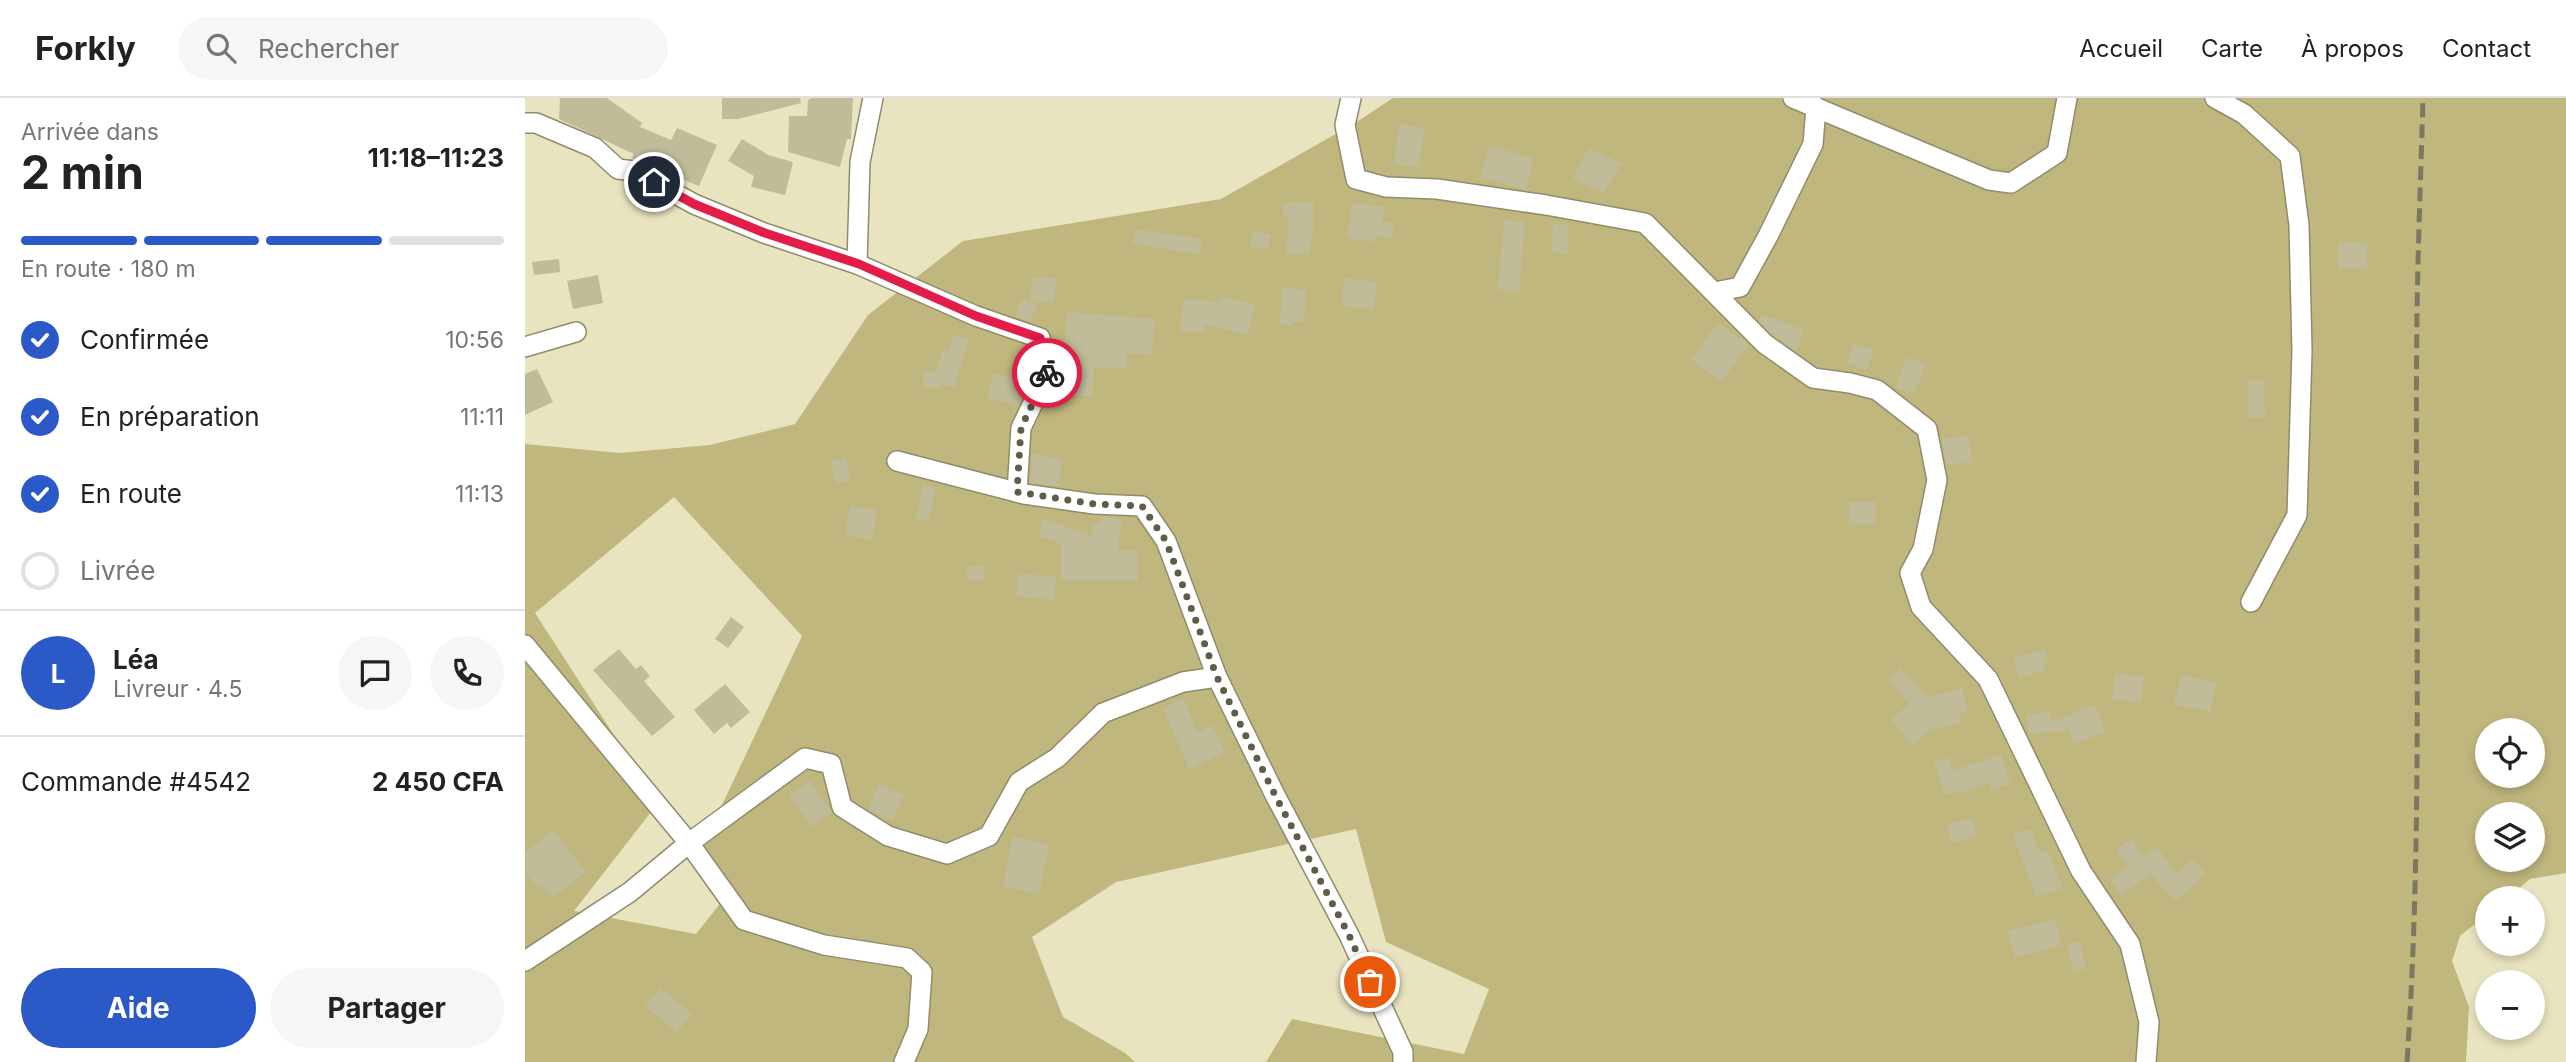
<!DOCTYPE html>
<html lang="fr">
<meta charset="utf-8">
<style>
body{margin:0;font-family:Inter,sans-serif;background:#f6f6f6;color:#222;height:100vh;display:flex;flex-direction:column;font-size:26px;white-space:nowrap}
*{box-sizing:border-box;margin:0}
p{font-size:23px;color:#767676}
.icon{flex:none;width:38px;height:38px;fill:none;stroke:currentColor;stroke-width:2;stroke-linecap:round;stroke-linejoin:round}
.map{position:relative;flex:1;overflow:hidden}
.panel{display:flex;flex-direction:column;background:#fff;width:525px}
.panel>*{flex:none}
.controls{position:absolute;left:1950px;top:620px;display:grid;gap:14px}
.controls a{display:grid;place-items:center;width:70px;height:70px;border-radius:50%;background:#fff;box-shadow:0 4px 10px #0003;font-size:35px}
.pin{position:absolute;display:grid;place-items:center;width:60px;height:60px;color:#fff;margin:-30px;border:4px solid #fff;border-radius:50%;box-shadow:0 2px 7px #0007}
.courier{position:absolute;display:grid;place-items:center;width:70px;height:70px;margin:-35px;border:5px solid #e11d48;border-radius:50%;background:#fff;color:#222;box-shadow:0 2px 9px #0007}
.overview em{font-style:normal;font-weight:700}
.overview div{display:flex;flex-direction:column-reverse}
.overview{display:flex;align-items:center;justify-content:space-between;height:119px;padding:0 21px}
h1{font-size:46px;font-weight:700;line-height:52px}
.bar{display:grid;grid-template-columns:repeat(4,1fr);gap:10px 7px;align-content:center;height:84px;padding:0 21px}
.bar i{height:9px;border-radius:5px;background:#e0e0e0}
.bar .on{background:#2b59c8}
.bar p{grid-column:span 4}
.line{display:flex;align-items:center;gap:18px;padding:0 21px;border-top:2px solid #e0e0e0}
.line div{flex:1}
.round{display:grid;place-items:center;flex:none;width:74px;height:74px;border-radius:37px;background:#f6f6f6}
ol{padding:0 21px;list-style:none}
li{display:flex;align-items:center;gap:21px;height:77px}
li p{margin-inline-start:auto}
li .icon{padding:7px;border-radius:50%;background:#2b59c8;color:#fff;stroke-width:4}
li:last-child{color:#767676}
li i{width:38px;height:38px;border:4px solid #e0e0e0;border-radius:50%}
.button{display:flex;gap:14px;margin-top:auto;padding:14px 21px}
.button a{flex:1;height:80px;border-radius:42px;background:#2b59c8;color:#fff;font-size:28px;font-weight:700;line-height:80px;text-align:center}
.button a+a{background:#f6f6f6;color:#222}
header{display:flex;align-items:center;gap:42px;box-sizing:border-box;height:98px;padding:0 35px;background:#fff;border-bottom:2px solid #e0e0e0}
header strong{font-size:33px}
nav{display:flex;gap:38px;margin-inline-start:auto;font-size:24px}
.search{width:490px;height:63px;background:#f6f6f6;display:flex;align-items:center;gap:18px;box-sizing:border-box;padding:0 24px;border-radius:38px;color:#767676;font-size:26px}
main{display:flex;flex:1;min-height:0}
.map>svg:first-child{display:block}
.green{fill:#c0b77e;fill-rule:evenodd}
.building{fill:#c0bb99}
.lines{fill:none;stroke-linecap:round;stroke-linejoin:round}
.minor-casing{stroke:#908c6b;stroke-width:22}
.minor{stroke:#fff;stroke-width:19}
.rail{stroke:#7c7860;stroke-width:5;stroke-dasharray:14 7;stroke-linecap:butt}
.done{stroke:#5f5c48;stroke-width:7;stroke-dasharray:0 12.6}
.route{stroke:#e11d48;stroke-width:9}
</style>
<header>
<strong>Forkly</strong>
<div class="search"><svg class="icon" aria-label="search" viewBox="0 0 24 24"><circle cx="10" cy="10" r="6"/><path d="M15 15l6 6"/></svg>Rechercher</div>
<nav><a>Accueil</a><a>Carte</a><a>À propos</a><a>Contact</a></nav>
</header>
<main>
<section class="panel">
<div class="overview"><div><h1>2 min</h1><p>Arrivée dans</p></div><em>11:18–11:23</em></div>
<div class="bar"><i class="on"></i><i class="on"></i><i class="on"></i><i></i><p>En route · 180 m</p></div>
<ol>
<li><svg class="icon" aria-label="check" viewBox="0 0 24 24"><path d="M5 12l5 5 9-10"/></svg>Confirmée<p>10:56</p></li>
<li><svg class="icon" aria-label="check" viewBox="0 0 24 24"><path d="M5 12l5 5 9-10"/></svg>En préparation<p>11:11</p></li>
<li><svg class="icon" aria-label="check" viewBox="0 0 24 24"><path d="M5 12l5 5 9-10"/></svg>En route<p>11:13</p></li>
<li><i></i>Livrée</li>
</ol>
<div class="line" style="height:126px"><b class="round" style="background:#2b59c8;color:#fff">L</b><div><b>Léa</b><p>Livreur · 4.5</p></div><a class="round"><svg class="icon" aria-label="chat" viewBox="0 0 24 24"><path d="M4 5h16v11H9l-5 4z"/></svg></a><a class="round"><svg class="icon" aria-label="phone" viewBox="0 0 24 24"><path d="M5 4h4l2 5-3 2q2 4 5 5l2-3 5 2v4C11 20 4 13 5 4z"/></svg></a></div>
<div class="line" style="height:91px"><div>Commande #4542</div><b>2 450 CFA</b></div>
<div class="button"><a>Aide</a><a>Partager</a></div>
</section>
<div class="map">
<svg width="2041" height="964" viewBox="0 0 2041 964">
<rect width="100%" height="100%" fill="#e9e4c0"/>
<path class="green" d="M 868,0 L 2041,0 L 2041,775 L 2005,781 L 1982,800 L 1962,800 L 1962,816 L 1935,838 L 1927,863 L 1944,909 L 1941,964 L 741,964 L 767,921 L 939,956 L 964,891 L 861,844 L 831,731 L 591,784 L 507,839 L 538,919 L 600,955 L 610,964 L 0,964 L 0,346 L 95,355 L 185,347 L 270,326 L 343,217 L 438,143 L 696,101 L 830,25 ZM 149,399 L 277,538 L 178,747 L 202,797 L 171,836 L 49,813 L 133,705 L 10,515 ZM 1962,632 L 2007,632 L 2007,677 L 1962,677 ZM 1962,716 L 2007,716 L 2007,761 L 1962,761 Z"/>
<g class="building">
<path d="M 35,0 L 82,0 L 117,25 L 115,29 L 146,42 L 152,30 L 192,47 L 174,88 L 107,60 L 109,56 L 34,21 Z"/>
<path d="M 197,0 L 275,0 L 276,5 L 213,21 L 197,21 Z"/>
<path d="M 287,0 L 328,0 L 326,41 L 322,41 L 315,69 L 263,54 L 264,18 L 282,18 L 283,2 Z"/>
<path d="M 874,26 L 899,30 L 894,69 L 869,66 Z"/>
<path d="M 217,41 L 243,57 L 268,64 L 260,97 L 226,89 L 229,78 L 203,63 Z"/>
<path d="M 964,48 L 1009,60 L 1001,92 L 956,80 Z"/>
<path d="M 1063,50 L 1097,65 L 1079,95 L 1048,81 Z"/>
<path d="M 788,104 L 788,129 L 784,157 L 761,155 L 764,119 L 758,118 L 758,105 Z"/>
<path d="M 827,105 L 859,109 L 857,124 L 869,125 L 867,140 L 850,138 L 849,144 L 822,140 Z"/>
<path d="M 979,122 L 1000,124 L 994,194 L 973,192 Z"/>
<path d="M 1028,126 L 1044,127 L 1042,156 L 1026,154 Z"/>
<path d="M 610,131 L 677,141 L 675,156 L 607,146 Z"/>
<path d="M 728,133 L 746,136 L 743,151 L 725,149 Z"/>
<path d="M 1813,144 L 1842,145 L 1842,170 L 1813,170 Z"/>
<path d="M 34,161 L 35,174 L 9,177 L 7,164 Z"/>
<path d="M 73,177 L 78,205 L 48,211 L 42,183 Z"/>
<path d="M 507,179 L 531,180 L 529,205 L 505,203 Z"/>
<path d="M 819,180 L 852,184 L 849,211 L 816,208 Z"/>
<path d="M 758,189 L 782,192 L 779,224 L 768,223 L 768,228 L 754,226 Z"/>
<path d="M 697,198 L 730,206 L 723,237 L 680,227 L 679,235 L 655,233 L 658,201 L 695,204 Z"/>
<path d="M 497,202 L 513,205 L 505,224 L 490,218 Z"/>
<path d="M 542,214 L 630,221 L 627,257 L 602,255 L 602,271 L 569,269 L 567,299 L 543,297 L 544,282 L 537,281 Z"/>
<path d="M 1237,216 L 1279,232 L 1271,253 L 1248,237 L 1234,223 Z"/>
<path d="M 1193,225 L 1224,247 L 1196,284 L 1166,261 Z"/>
<path d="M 429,236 L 444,242 L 429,290 L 416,285 L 415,291 L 397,289 L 399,273 L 411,274 L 419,249 L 424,251 Z"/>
<path d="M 1328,245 L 1349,252 L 1342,272 L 1322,265 Z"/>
<path d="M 1382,259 L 1401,266 L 1389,296 L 1371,289 Z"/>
<path d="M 12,271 L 28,304 L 0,317 L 0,276 Z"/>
<path d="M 468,275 L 495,282 L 495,286 L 501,288 L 493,308 L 462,300 Z"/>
<path d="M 1723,283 L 1739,283 L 1740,320 L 1723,320 Z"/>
<path d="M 1444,338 L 1447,364 L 1422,367 L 1417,341 Z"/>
<path d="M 507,355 L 538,363 L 532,388 L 506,385 Z"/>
<path d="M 321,360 L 326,382 L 311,385 L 306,363 Z"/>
<path d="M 398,386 L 411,389 L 404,423 L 391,421 Z"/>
<path d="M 1324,404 L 1351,404 L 1350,427 L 1324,427 Z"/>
<path d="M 325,408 L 352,412 L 347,442 L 320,437 Z"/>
<path d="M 576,419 L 598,422 L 592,453 L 613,452 L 613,483 L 536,483 L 536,446 L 514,438 L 518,420 L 566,438 L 568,425 L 574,426 Z"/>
<path d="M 459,467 L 459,483 L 442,483 L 441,468 Z"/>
<path d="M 493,475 L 531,479 L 529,502 L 491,498 Z"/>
<path d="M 206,519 L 219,529 L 203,550 L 190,541 Z"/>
<path d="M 94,551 L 111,571 L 116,567 L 125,578 L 119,583 L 150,619 L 127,638 L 68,572 Z"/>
<path d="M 1519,551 L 1523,564 L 1518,565 L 1520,572 L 1494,580 L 1488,560 Z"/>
<path d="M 1376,570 L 1403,599 L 1437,590 L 1443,613 L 1434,615 L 1436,624 L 1406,632 L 1387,647 L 1366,621 L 1385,606 L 1363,581 Z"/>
<path d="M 1590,575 L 1619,579 L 1616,605 L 1587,601 Z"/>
<path d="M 1656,577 L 1692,585 L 1685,614 L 1649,606 Z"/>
<path d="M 200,586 L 225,614 L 206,630 L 202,625 L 189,636 L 169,612 Z"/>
<path d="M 658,601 L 673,634 L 687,627 L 700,655 L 664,671 L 638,610 Z"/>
<path d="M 1570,607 L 1581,634 L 1549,646 L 1543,632 L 1504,637 L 1501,617 L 1525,613 L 1526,624 Z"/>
<path d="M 1476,657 L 1485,686 L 1466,693 L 1463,685 L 1435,696 L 1433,693 L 1420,697 L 1409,664 L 1424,659 L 1428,672 Z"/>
<path d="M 285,683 L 307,715 L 286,729 L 264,697 Z"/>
<path d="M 354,686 L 379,697 L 367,723 L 343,711 Z"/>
<path d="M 1447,720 L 1452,738 L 1426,745 L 1422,727 Z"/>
<path d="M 1506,731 L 1515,755 L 1522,752 L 1538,790 L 1512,800 L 1487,737 Z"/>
<path d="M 28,732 L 61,774 L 27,800 L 16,786 L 12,789 L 0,774 L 0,754 Z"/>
<path d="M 487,739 L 524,746 L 514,796 L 478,789 Z"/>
<path d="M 1607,741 L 1619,758 L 1632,749 L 1651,777 L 1667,761 L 1681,775 L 1651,804 L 1626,777 L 1596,797 L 1585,781 L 1603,769 L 1591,752 Z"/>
<path d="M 1530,821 L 1537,847 L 1490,860 L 1483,833 Z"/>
<path d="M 1555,843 L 1561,871 L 1548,874 L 1542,846 Z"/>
<path d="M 135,890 L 167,916 L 152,934 L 120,908 Z"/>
</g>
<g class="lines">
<defs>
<g id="minor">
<path d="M 826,0 L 820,27 L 831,81 L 861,89 L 912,91 L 1021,107 L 1120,125 L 1240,246 L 1288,280 L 1325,285 L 1352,292 L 1402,331 L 1412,382 L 1398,451 L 1385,475 L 1396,509 L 1463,581 L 1556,773 L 1605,846 L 1624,924 L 1621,964"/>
<path d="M 1268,0 L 1464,82 L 1486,85 L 1532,55 L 1542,0"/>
<path d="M 1690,0 L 1719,16 L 1765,58 L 1774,127 L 1777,253 L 1772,417 L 1726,504"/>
<path d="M 0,25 L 11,25 L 70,50 L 93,71 L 109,73 L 169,106 L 239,135 L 332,166 L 451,218 L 515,240 L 522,276 L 496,330 L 492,394"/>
<path d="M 332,166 L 335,64 L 348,0"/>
<path d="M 1190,194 L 1215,189 L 1243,138 L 1288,46 L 1291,9"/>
<path d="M 0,249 L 51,234"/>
<path d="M 372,363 L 499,396 L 569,406 L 617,408 L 641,443 L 692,579 L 750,697 L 824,837 L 878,954 L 878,964"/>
<path d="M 0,547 L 164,745 L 219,822 L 299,847 L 382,860 L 397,874 L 393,931 L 379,964"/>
<path d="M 0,863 L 105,794 L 164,745 L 280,660 L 306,666 L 317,709 L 363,738 L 422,756 L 464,738 L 494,684 L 532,660 L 578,615 L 658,584 L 692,579"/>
</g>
</defs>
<use href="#minor" class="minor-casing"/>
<use href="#minor" class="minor"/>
<path class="rail" d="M 1882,964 C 1899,716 1889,466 1892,217 C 1893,145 1896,72 1898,0"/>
</g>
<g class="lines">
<path class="done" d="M 522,275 L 496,330 L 492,394 L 569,406 L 617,408 L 641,443 L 692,579 L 750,697 L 824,837 L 845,884"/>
<path class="route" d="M 129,84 L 169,106 L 240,135 L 334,166 L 451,218 L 515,240 L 522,275"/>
</g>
</svg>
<div class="controls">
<a><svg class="icon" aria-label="locate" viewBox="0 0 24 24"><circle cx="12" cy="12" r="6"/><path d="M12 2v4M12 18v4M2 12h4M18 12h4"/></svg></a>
<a><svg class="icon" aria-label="layers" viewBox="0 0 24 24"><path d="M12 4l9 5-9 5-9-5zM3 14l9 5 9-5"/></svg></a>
<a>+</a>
<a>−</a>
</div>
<div class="pin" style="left:845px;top:884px;background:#ea580c"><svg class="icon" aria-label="bag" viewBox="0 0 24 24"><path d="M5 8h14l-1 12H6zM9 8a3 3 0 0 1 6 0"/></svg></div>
<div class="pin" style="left:129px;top:84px;background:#1f2937"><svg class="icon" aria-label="home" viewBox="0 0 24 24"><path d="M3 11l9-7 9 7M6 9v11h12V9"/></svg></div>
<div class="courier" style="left:522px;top:275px"><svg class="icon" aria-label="bike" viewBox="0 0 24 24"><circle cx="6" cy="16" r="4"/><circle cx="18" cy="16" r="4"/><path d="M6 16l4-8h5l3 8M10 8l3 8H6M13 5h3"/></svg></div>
</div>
</main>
